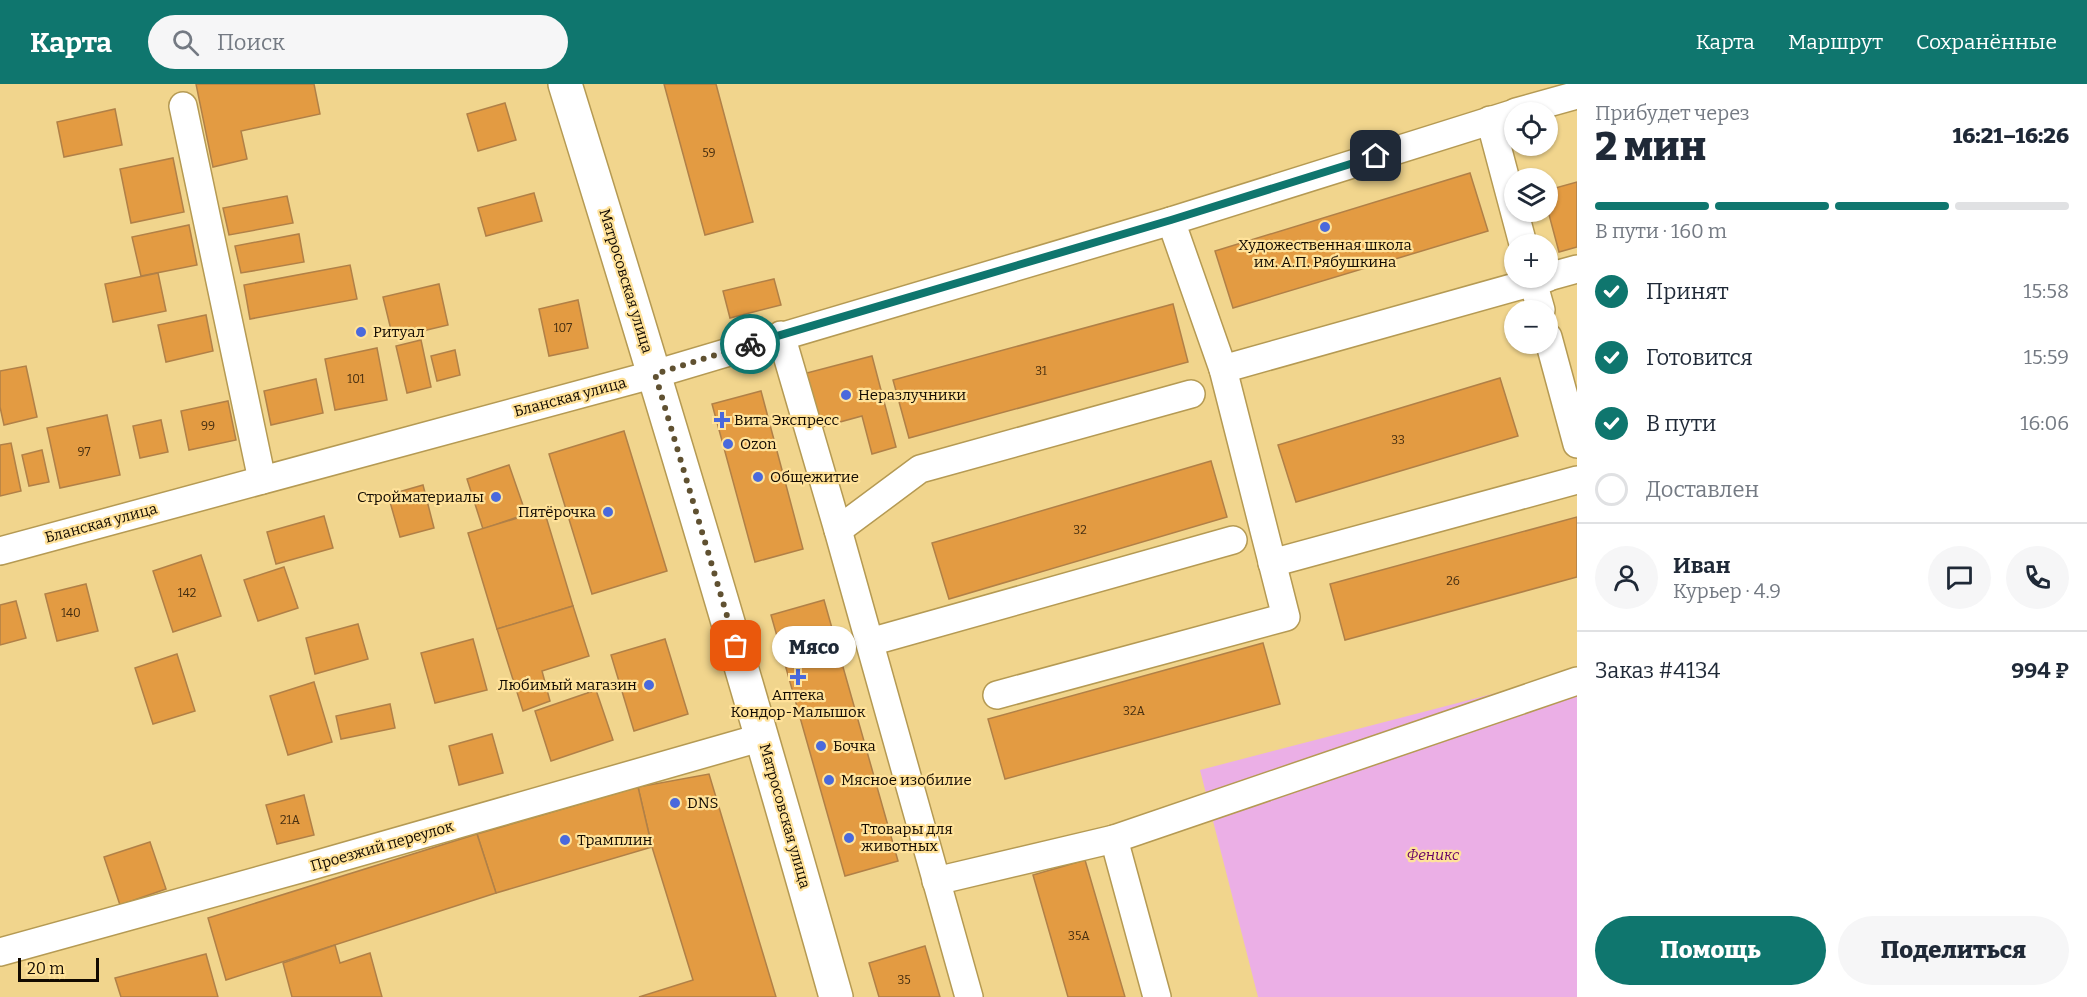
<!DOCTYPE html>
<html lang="ru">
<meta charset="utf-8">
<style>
body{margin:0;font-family:Bitter,serif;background:#f6f6f7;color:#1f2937;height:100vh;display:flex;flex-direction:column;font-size:22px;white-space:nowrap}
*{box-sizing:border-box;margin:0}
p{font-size:20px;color:#747a83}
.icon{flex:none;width:33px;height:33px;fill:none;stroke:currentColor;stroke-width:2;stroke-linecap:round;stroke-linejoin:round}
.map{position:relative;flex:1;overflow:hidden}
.sheet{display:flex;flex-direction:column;background:#fff;width:510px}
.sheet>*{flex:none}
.tools{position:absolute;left:1504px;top:18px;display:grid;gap:12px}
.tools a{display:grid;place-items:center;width:54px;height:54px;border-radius:50%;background:#fff;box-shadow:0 2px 4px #0004;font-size:30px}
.scale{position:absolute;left:18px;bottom:15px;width:81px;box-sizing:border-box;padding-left:6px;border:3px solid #120a00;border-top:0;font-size:16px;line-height:21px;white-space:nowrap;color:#120a00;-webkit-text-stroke:4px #ffe29a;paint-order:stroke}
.pin{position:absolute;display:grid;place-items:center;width:51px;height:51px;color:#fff;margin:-26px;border-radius:12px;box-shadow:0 3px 9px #0006}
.courier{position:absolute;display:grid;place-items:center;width:60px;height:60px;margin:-30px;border:4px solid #0f766e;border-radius:50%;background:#fff;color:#222;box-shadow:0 2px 8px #0007}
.bubble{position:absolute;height:42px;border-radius:21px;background:#fff;box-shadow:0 2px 4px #0004;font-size:20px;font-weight:800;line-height:42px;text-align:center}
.overview em{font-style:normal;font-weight:800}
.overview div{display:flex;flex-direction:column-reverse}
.overview{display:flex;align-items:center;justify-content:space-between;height:102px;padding:0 18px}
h1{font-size:39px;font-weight:800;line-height:45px}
.bar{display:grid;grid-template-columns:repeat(4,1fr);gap:9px 6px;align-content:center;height:72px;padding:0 18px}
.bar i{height:8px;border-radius:4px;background:#e0e1e3}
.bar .active{background:#0f766e}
.bar p{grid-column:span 4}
.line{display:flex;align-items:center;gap:15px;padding:0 18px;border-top:2px solid #e0e1e3}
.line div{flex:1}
.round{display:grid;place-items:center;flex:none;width:63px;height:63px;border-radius:32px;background:#f6f6f7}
ol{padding:0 18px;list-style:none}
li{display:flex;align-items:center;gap:18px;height:66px}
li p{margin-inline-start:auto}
li .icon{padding:6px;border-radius:50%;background:#0f766e;color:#fff;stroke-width:4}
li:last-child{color:#747a83}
li i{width:33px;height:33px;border:3px solid #e0e1e3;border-radius:50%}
.action{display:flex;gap:12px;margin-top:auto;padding:12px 18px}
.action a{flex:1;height:69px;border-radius:36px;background:#0f766e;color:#fff;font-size:24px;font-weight:800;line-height:69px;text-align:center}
.action a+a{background:#f6f6f7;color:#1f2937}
header{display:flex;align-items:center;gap:36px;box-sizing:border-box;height:84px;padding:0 30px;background:#0f766e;color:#fff}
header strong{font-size:28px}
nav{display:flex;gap:33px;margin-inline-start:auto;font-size:21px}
.search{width:420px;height:54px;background:#f6f6f7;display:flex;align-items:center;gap:15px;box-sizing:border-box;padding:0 21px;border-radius:33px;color:#747a83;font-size:22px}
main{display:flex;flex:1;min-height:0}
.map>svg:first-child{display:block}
.green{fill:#ebafe6}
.building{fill:#e39b42;stroke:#b18047;stroke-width:1.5}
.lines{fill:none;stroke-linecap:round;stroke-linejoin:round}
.minor-casing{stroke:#b59a53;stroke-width:30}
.highway-casing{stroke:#b59a53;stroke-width:36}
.minor{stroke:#fff;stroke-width:27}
.highway{stroke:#fff;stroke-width:33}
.done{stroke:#605131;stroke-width:6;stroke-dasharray:0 10.8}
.route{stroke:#0f766e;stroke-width:8}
.poi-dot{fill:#4a69dc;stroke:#ffe29a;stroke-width:2}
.labels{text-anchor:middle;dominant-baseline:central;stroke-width:4.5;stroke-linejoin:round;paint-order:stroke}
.number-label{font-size:12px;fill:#462e10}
.poi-label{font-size:15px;fill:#120a00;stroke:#ffe29a;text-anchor:start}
.street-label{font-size:15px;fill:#120a00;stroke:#ffe29a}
.park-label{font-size:15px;font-style:italic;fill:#680367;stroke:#ffe29a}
</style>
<header>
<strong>Карта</strong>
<div class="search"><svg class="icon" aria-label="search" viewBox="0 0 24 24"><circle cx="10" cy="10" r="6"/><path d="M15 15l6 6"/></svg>Поиск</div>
<nav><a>Карта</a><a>Маршрут</a><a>Сохранённые</a></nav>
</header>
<main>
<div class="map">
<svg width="1577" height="913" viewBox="0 0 1577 913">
<rect width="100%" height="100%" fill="#f1d58d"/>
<path class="green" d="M 1577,588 L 1577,913 L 1258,913 L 1200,686 Z"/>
<g class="building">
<path d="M 196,0 L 314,0 L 320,30 L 241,47 L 247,75 L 213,83 Z"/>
<path d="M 664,0 L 716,0 L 753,138 L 705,151 Z"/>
<path d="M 505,19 L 516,56 L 478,67 L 467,30 Z"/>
<path d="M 115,25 L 122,61 L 64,73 L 57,38 Z"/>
<path d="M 173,74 L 184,128 L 131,139 L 120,85 Z"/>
<path d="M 1470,89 L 1488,147 L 1233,224 L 1215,167 Z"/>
<path d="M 1577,98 L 1577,163 L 1559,168 L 1548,127 L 1548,106 Z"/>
<path d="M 534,109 L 542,137 L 486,152 L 478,124 Z"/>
<path d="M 287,112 L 293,139 L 229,151 L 223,124 Z"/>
<path d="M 189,141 L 197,181 L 141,192 L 132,153 Z"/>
<path d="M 299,150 L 304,178 L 241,189 L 235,162 Z"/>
<path d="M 350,181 L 357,215 L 250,235 L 244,201 Z"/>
<path d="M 158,189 L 166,227 L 113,238 L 105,200 Z"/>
<path d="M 774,195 L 781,221 L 730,234 L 723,207 Z"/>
<path d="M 439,200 L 448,241 L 393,254 L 383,213 Z"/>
<path d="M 578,216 L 588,264 L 549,272 L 539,225 Z"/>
<path d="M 1173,220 L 1188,278 L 909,354 L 893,296 Z"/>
<path d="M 206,231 L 213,267 L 166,278 L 158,241 Z"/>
<path d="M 421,256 L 431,303 L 407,309 L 396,262 Z"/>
<path d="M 377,264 L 387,316 L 335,326 L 325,275 Z"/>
<path d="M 455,266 L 460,291 L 437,297 L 431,272 Z"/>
<path d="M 872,272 L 896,363 L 872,370 L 862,332 L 818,344 L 803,290 Z"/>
<path d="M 26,282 L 37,333 L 4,341 L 0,323 L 0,287 Z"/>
<path d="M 1500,294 L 1518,352 L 1296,418 L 1278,361 Z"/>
<path d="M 316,295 L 323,329 L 271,341 L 264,307 Z"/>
<path d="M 761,307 L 803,465 L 755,478 L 712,320 Z"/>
<path d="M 228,317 L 236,356 L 189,366 L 181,327 Z"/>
<path d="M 107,331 L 120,391 L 60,404 L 47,344 Z"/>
<path d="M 161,336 L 168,368 L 140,374 L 133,342 Z"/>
<path d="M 624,347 L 667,487 L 592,510 L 549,370 Z"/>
<path d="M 11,359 L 21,407 L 0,412 L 0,361 Z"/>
<path d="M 42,366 L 49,398 L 29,402 L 22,371 Z"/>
<path d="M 1211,377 L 1227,433 L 949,515 L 932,459 Z"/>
<path d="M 509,381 L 526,430 L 483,445 L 467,395 Z"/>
<path d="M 423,401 L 434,444 L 400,453 L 388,411 Z"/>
<path d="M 544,426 L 573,522 L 497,545 L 468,449 Z"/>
<path d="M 324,432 L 333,464 L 276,480 L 267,448 Z"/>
<path d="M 1577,433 L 1577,493 L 1345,556 L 1330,500 Z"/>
<path d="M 201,471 L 221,532 L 173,548 L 153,487 Z"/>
<path d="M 284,483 L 298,524 L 258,537 L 244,496 Z"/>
<path d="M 86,500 L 98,547 L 57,557 L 45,510 Z"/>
<path d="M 824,516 L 898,777 L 845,792 L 771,531 Z"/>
<path d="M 16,517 L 26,554 L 0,561 L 0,521 Z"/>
<path d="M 573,522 L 589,572 L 542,587 L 550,617 L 523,627 L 497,545 Z"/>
<path d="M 358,540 L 368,575 L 315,590 L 306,554 Z"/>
<path d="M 473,555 L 487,606 L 435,619 L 421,569 Z"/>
<path d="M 665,555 L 688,630 L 634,647 L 611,571 Z"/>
<path d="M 1263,559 L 1280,620 L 1005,695 L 988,635 Z"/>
<path d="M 177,570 L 195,627 L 153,640 L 135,584 Z"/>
<path d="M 314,598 L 332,658 L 288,671 L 270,612 Z"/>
<path d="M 596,606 L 613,656 L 551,677 L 535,627 Z"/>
<path d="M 390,620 L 395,644 L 341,655 L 336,632 Z"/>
<path d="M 492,650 L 503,689 L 459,701 L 449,662 Z"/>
<path d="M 709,690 L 776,913 L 639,913 L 693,896 L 652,763 L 638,703 Z"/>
<path d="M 638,703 L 652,763 L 496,809 L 477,750 Z"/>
<path d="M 304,711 L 314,751 L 277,760 L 266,721 Z"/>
<path d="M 477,750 L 496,809 L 226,896 L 208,834 Z"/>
<path d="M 150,758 L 166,805 L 120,821 L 104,773 Z"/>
<path d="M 1085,776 L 1125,913 L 1068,913 L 1033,791 Z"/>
<path d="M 335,861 L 340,879 L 370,869 L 382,913 L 292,913 L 283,879 Z"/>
<path d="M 925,862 L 940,913 L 879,913 L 869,879 Z"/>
<path d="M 206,870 L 218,913 L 121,913 L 115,894 Z"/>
</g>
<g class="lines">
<defs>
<g id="minor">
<path d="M 183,22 L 262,396"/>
<path d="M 1516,28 L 1577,11"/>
<path d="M 1490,36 L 1523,160"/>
<path d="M 1548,193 L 1577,185"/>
<path d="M 1532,194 L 1541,226"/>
<path d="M 781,251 L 838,446 L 969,913"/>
<path d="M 1548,253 L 1577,360"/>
<path d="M 1223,285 L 1547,194"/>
<path d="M 838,446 L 920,385 L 1191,310"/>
<path d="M 0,467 L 655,290 L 1171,137 L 1515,29"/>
<path d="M 1272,479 L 1577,396"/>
<path d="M 870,558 L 1233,456"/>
<path d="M 997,611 L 1286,533 L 1223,285 L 1171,137"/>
<path d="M 1114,755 L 1577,597"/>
<path d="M 936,797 L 1114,755 L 1157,913"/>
<path d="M 0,868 L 311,782 L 763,653"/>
</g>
<path id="highway" d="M 565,0 C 659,303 750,607 836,913"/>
</defs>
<use href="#minor" class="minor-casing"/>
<use href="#highway" class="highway-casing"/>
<use href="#minor" class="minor"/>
<use href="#highway" class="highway"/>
</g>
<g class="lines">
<path class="done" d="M 736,562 L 655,290 L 750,260"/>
<path class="route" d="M 750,260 L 1171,136 L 1376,72"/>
</g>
<g class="poi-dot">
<circle cx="1325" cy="143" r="6"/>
<circle cx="361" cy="248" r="6"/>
<circle cx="846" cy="311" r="6"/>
<path d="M719 327h6v6h6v6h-6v6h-6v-6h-6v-6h6z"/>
<circle cx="728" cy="360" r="6"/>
<circle cx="758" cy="393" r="6"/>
<circle cx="496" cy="413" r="6"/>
<circle cx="608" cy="428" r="6"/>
<path d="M795 584h6v6h6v6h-6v6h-6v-6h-6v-6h6z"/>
<circle cx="649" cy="601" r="6"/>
<circle cx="821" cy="662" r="6"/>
<circle cx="829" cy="696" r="6"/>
<circle cx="675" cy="719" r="6"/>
<circle cx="849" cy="754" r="6"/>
<circle cx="565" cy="756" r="6"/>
</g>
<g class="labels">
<g class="number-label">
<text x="709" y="69">59</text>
<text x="563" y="244">107</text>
<text x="1041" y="287">31</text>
<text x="356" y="295">101</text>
<text x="208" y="342">99</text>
<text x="1398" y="356">33</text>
<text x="84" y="368">97</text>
<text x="1080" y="446">32</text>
<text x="1453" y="497">26</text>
<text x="187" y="509">142</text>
<text x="71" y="529">140</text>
<text x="1134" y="627">32А</text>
<text x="290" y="736">21А</text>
<text x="1079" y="852">35А</text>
<text x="904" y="896">35</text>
</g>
<g class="poi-label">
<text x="1325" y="161" text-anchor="middle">Художественная школа<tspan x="1325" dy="17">им. А.П. Рябушкина</tspan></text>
<text x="373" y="248">Ритуал</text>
<text x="858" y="311">Неразлучники</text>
<text x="734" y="336">Вита Экспресс</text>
<text x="740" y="360">Ozon</text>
<text x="770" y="393">Общежитие</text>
<text x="484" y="413" text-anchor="end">Стройматериалы</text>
<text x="596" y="428" text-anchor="end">Пятёрочка</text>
<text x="637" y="601" text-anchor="end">Любимый магазин</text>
<text x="798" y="611" text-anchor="middle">Аптека<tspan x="798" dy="17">Кондор-Малышок</tspan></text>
<text x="833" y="662">Бочка</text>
<text x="841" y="696">Мясное изобилие</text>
<text x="687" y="719">DNS</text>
<text x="861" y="745">Ттовары для<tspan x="861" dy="17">животных</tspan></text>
<text x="577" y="756">Трамплин</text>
</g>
<g class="street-label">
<text transform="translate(626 197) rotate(73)">Матросовская улица</text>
<text transform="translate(570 313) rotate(-15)">Бланская улица</text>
<text transform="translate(101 439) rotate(-15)">Бланская улица</text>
<text transform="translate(785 732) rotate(74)">Матросовская улица</text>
<text transform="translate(382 762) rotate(-16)">Проезжий переулок</text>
</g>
<g class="park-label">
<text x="1433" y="771">Феникс</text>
</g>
</g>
</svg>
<div class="tools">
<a><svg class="icon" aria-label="locate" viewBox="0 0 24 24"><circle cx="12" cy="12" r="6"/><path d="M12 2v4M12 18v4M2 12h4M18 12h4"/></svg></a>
<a><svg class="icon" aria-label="layers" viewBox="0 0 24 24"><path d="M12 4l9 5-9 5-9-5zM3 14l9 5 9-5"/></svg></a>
<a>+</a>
<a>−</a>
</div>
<div class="scale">20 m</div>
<div class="pin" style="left:736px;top:562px;background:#ea580c"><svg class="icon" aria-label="bag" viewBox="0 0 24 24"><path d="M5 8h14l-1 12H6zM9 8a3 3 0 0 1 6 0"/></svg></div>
<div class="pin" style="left:1376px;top:72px;background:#1f2937"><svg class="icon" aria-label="home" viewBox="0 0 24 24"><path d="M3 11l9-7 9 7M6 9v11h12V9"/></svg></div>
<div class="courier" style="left:750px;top:260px"><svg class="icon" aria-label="bike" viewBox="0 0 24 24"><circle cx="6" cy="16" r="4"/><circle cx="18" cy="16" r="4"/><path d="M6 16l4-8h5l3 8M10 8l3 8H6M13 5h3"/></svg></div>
<div class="bubble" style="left:772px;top:542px;width:84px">Мясо</div>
</div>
<section class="sheet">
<div class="overview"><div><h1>2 мин</h1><p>Прибудет через</p></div><em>16:21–16:26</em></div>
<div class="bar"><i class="active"></i><i class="active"></i><i class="active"></i><i></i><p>В пути · 160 m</p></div>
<ol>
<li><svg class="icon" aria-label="check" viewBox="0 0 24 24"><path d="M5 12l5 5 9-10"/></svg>Принят<p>15:58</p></li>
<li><svg class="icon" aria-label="check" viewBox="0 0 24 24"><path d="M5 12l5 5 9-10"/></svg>Готовится<p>15:59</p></li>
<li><svg class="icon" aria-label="check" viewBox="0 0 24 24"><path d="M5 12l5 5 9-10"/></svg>В пути<p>16:06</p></li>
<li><i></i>Доставлен</li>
</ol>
<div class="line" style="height:108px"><a class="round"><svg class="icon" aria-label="person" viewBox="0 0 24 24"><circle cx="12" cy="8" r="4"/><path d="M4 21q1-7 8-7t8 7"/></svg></a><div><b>Иван</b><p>Курьер · 4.9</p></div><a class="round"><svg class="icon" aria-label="chat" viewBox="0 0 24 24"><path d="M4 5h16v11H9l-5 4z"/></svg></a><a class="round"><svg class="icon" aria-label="phone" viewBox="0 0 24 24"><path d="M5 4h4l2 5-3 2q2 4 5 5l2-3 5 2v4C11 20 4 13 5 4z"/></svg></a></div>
<div class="line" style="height:78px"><div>Заказ #4134</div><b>994 ₽</b></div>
<div class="action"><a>Помощь</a><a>Поделиться</a></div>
</section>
</main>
